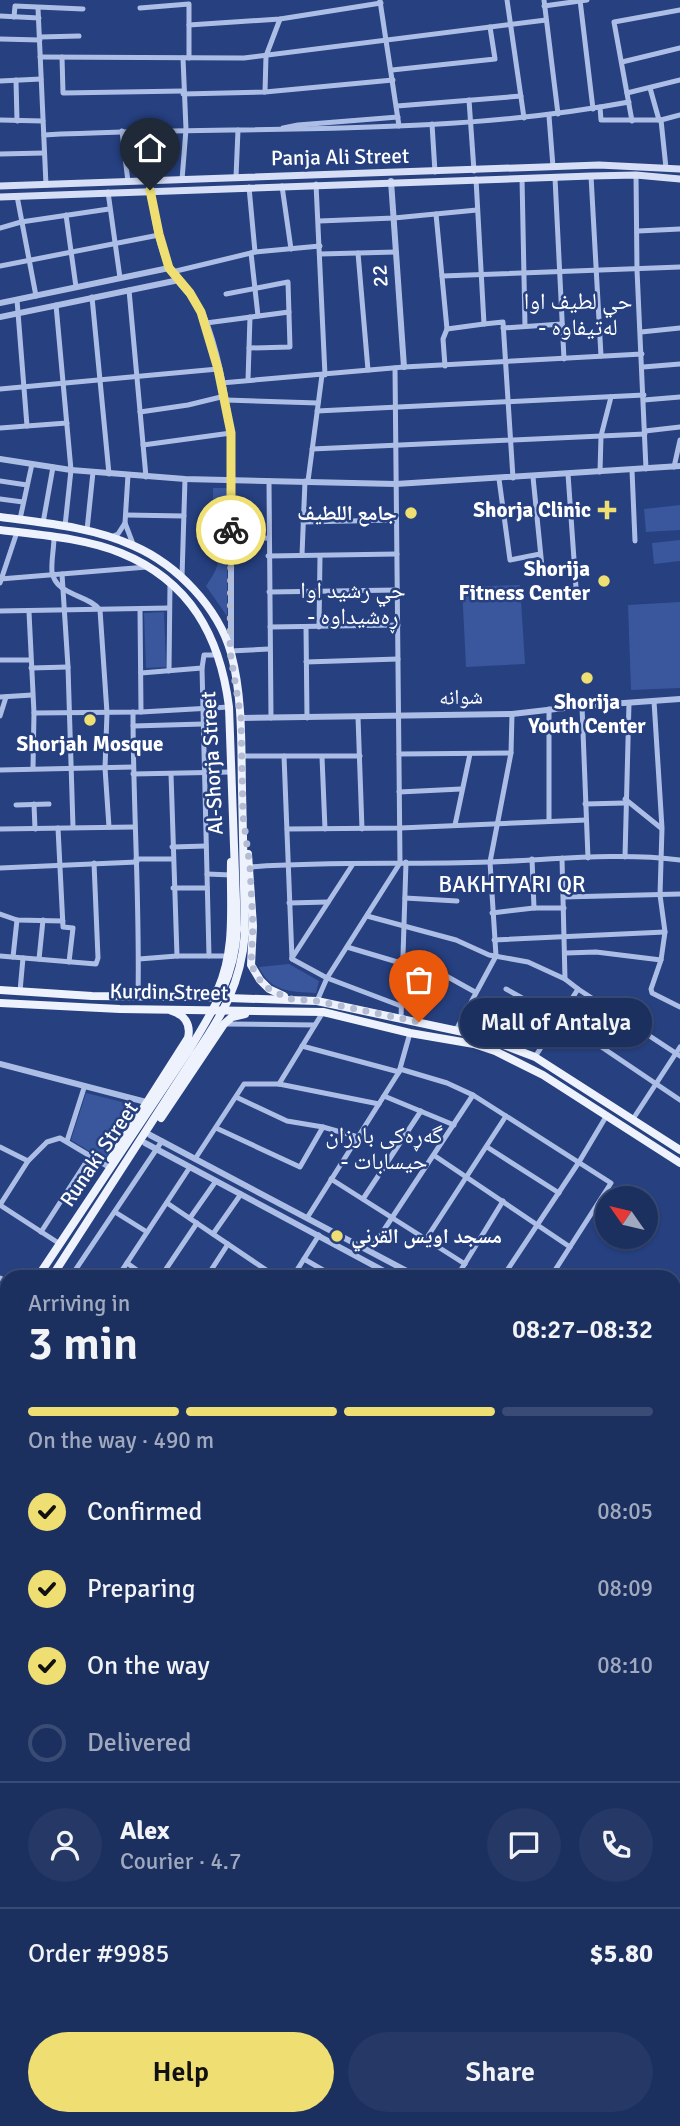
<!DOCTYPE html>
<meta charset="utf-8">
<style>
body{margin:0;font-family:Signika,"Noto Naskh Arabic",sans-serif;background:#253866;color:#f1f3f6;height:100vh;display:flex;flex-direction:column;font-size:26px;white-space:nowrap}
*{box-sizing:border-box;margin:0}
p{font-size:23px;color:#a0a9bd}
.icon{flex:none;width:38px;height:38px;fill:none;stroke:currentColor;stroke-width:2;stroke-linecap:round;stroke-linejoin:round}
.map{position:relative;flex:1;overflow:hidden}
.side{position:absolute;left:0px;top:1270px;width:681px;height:856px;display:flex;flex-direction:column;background:#1c3060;border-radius:21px 21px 0 0;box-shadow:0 2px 5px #0004,0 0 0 2px #3a4b75}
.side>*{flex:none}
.needle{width:46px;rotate:304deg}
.tools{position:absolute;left:595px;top:1186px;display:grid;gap:14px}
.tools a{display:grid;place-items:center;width:63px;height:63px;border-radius:50%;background:#1c3060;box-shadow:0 2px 5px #0004,0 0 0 2px #3a4b75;font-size:35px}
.pin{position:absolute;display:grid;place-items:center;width:60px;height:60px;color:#fff;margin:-72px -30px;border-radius:50% 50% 50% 0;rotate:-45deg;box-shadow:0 0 7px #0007}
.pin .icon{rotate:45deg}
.courier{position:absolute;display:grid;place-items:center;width:70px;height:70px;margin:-35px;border:5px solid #efde72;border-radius:50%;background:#fff;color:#222;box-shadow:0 2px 9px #0007}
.bubble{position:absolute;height:49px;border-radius:24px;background:#1c3060;box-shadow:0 2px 5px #0004,0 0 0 2px #3a4b75;font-size:23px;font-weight:600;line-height:49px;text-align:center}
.overview em{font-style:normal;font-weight:600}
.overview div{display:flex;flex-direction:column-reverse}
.overview{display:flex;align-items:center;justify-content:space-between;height:119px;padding:0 28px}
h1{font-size:46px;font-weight:600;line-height:52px}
.bar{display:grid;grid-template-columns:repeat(4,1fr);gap:10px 7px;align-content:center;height:84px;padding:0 28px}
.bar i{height:9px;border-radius:5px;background:#3a4b75}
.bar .on{background:#efde72}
.bar p{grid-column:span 4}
.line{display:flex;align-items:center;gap:18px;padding:0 28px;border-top:2px solid #3a4b75}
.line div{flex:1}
.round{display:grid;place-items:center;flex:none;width:74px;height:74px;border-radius:37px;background:#253866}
ol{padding:0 28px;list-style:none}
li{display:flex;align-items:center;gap:21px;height:77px}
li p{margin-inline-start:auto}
li .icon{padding:7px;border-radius:50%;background:#efde72;color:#111;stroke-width:4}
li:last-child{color:#a0a9bd}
li i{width:38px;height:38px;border:4px solid #3a4b75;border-radius:50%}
.cta{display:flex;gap:14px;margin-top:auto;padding:14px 28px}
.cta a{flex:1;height:80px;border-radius:42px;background:#efde72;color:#111;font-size:28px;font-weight:600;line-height:80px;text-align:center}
.cta a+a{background:#253866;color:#f1f3f6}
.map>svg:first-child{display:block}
.green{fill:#3a579e}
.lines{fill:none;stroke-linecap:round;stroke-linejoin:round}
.minor{stroke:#adbee6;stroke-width:5}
.tertiary{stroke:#adbee6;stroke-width:6}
.secondary{stroke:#d7dff6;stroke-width:7}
.primary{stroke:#eef2fd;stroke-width:8}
.primary-bridge{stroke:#eef2fd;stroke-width:8}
.done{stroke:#b3bcd3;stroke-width:7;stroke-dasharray:0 12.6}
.route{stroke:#efde72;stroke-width:9}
.poi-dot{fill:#efde72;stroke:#264080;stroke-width:2.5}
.labels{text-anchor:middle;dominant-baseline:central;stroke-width:5;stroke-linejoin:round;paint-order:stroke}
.street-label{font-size:21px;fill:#fff;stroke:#264080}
.poi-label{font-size:21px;font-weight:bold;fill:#fff;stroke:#264080;text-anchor:end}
.neighbourhood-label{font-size:23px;fill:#fff;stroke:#264080}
</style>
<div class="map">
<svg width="680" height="2126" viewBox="0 0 680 2126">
<rect width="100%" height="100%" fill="#264080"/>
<g class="green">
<path d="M 213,488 L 227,488 L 227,616 L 206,586 C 213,575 220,566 218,554 L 214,553 Z"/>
<path d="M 680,505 L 680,530 L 646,532 L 644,509 Z"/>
<path d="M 680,540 L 680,561 L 654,564 L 652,543 Z"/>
<path d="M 520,585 L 525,664 L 466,667 L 462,587 Z"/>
<path d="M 680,602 L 680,688 L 631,690 L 628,605 Z"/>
<path d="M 164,612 L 166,667 L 146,668 L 144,613 Z"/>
<path d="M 289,964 L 319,981 L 316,993 C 292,992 270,992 259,967 Z"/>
<path d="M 86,1093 L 134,1105 L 137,1109 L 104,1160 L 71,1140 Z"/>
<path d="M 7,1764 L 7,1800 L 0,1795 L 0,1774 Z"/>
</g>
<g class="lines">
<g class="minor">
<path d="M 507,0 L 524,118"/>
<path d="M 544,0 L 558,114"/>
<path d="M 580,0 L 593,109"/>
<path d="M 380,1 L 399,126"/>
<path d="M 544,6 L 587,0"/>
<path d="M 38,8 L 46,185"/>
<path d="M 140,8 L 189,4 L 189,58"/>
<path d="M 0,16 L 39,18"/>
<path d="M 14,17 L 15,6 L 83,9"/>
<path d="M 189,25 L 280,19 L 381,3"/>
<path d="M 40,37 L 79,36"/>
<path d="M 0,39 L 40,40"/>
<path d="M 40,57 L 244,58 L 546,20"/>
<path d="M 62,57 L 63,93 L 183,91"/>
<path d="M 622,62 L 680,48"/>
<path d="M 392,70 L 495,59 L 490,27"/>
<path d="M 16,80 L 17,121"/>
<path d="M 0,81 L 41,79"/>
<path d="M 650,88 L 659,120"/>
<path d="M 265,92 L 266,56 L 280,19"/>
<path d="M 627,93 L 680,80"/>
<path d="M 183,94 L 265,92 L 393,80"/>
<path d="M 469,100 L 474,171"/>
<path d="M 397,106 L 521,96"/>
<path d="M 600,107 L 601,120 L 661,120 L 680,115"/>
<path d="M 549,116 L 553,167"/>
<path d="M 0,120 L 43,121"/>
<path d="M 661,120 L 666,168"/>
<path d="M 632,121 L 614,22 L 680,10"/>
<path d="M 432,124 L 435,172"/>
<path d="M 283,128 L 298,125 L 398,117"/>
<path d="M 122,131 L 128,182"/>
<path d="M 44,135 C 239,125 436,138 629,102"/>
<path d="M 0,154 L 44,153"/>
<path d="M 636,175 L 637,270 L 646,469"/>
<path d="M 591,176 L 601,356"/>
<path d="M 236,177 L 238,130"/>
<path d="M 522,178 L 525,326"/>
<path d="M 555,178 L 564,359"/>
<path d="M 476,179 L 484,324 L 503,322 L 513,478"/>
<path d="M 182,180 L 186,129 L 183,58"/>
<path d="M 316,184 L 325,375"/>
<path d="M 282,186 L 291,249"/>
<path d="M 249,187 L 255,252"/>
<path d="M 108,192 L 120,278"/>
<path d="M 17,196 L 36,296"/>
<path d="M 436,214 L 447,329 L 443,339 L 445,366"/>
<path d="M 66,215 L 76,287"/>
<path d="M 319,221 L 394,218 L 477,210"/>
<path d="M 0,228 L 21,222 L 109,209"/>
<path d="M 638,231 L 680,229"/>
<path d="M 251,253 L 258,316"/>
<path d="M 358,253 L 368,370"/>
<path d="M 320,254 L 396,252"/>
<path d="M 0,266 L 159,235"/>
<path d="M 172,272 L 255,252 L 320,246"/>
<path d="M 442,276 L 680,267"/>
<path d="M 129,290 L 146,477"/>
<path d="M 226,294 L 288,282 L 290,347 L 249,348"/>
<path d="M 92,297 L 109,474"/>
<path d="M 17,300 L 27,426"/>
<path d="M 56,305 L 71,470 L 65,526"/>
<path d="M 206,323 L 289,312"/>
<path d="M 503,328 L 562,324"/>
<path d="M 447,329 L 484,324"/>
<path d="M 641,332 L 680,328"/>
<path d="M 643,367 L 680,364"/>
<path d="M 248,380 L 250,317"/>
<path d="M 221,383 L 404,367 L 642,354"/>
<path d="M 0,389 L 218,369"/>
<path d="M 226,400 L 318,403"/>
<path d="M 644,400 L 680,397"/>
<path d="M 317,411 L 644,395"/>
<path d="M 140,412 L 188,405 L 225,396"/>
<path d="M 0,428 L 67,423"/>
<path d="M 645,431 L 680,427"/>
<path d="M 143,445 L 231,433"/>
<path d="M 312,449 L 645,434"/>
<path d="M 674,467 L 680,440"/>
<path d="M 632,470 L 635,541"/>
<path d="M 600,472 L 601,436 L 611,397"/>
<path d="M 568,474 L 576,588"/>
<path d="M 128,475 L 125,523 L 133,544"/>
<path d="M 533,477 L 542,567"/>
<path d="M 499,479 L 510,560 L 540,554"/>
<path d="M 0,481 L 27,485"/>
<path d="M 269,481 L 271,718"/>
<path d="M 308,481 L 322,375"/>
<path d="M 0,499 L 23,502"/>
<path d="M 126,515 L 184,516"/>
<path d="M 20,519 L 32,464"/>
<path d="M 303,522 L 396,520"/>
<path d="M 43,523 L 53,467"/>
<path d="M 87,530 L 93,472"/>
<path d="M 54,537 C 54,548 51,562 52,572 C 56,596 88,594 100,610 L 107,713 L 105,768 L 109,827"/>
<path d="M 111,537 L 118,534 L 125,523"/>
<path d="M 231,539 L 269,538"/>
<path d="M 302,555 L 305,481"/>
<path d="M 268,556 L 397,554"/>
<path d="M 62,574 L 68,667 L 73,827"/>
<path d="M 182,577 L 185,479"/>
<path d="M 0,579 L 147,567"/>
<path d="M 0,583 L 17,532"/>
<path d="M 269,592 L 397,590"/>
<path d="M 140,609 L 141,712"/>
<path d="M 0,611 L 169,608"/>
<path d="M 29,612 L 34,713 L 33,768"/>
<path d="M 270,627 L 398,625"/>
<path d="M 306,627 L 307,718"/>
<path d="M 319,627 L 320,556"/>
<path d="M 230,651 L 269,649"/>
<path d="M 0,660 L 30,660"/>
<path d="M 306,662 L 398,659"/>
<path d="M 31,668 L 68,667"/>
<path d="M 169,671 L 170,583"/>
<path d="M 141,673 L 202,668"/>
<path d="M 0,697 L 32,695"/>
<path d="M 654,701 L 662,828 L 660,895 L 665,932 L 661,960 L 651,989 L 652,993 L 680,1007"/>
<path d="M 582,706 L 588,858"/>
<path d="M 549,709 L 549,820"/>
<path d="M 133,712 C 133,807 140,902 138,997"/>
<path d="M 34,713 L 141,712 L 229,707"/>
<path d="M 0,716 L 6,697"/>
<path d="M 358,717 L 362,829"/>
<path d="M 133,726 L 203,724"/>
<path d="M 399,754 L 511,753"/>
<path d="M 241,756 L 360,756"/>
<path d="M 284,756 L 292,959"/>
<path d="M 322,757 L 325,829"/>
<path d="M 0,770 L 133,767"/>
<path d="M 133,774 L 231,772"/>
<path d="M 171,774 L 177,956"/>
<path d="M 399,792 L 461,789"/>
<path d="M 625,799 L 661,828"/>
<path d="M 34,804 L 35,829"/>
<path d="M 585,804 L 625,803"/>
<path d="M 16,805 L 49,804"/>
<path d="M 455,825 L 470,754"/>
<path d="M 58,828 L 63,927 L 73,928 L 69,962"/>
<path d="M 0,829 L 134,827"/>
<path d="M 287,829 L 400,828 L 586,820"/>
<path d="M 172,847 L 206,846"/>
<path d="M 625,857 L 629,703"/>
<path d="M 136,859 L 172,859"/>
<path d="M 532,859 L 534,908"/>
<path d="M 250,867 C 329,861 409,865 489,862 C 552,860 617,852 680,860"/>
<path d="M 0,868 L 137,862"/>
<path d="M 207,874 L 231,875"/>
<path d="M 173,888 L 207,888"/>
<path d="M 564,897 L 680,894"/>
<path d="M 405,898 L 457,901"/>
<path d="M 289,903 L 328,902"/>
<path d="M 492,913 L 534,908 L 564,908"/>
<path d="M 0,914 L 17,920 L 63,921"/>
<path d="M 367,916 L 456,940 L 489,955 L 528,962 L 565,979"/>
<path d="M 494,940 L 665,932"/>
<path d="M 347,947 L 448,977 L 475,992"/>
<path d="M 566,953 L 596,952 L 661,960"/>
<path d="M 0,956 L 96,964 L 98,958 L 94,863"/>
<path d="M 209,956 L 202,668 L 204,655 L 218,655"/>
<path d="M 13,957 L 17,920"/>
<path d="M 292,958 L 353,864"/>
<path d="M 39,959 L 43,920"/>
<path d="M 139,959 L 177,956 L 228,956"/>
<path d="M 292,959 L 327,978 L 401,1006"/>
<path d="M 506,989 L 560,1019 L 680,1100"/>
<path d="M 578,989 L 680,1056"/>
<path d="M 20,991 L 23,958"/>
<path d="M 317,1001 L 327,978 L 400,863 L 395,368"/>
<path d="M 401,1018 L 406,862"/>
<path d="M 224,1024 L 315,1025"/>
<path d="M 456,1030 L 496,956 L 490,862 L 511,753 L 512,714"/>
<path d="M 302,1046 L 399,1072"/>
<path d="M 535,1057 L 578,989 L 565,979 L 562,858"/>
<path d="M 400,1069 L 447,1083 L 473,1095 L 611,1183 L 550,1278"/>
<path d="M 279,1084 L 323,1012"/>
<path d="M 384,1096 L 454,1125"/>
<path d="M 236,1097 L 287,1121 L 323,1127 L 358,1137"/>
<path d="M 633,1119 L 680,1047"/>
<path d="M 216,1128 L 300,1167 L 323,1127"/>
<path d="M 67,1141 L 84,1088"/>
<path d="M 0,1147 L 28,1161 L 47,1142 L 60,1138 L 107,1166"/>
<path d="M 487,1147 L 559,1193"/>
<path d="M 435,1156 L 570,1247"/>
<path d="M 195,1159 L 244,1084 L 279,1084 L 379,1104"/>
<path d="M 331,1179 L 465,1264"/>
<path d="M 363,1199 L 421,1111"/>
<path d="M 167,1203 L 278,1278"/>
<path d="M 0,1205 L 60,1244"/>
<path d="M 0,1205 L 28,1161"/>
<path d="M 115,1212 L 147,1232"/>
<path d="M 190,1218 L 216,1181"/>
<path d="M 307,1218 L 399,1072 L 410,1033"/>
<path d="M 41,1232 L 90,1156"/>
<path d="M 213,1234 L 241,1194"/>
<path d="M 426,1239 L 506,1116"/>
<path d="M 370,1251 L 473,1095"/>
<path d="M 304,1259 L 337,1278"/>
<path d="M 127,1263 L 148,1278"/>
<path d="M 0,1278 L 7,1282"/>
<path d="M 70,1278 L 162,1141"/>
<path d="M 117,1278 L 190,1167"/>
<path d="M 160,1278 L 197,1223"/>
<path d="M 206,1278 L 228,1244"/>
<path d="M 292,1278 L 319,1235"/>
<path d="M 456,1278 L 503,1201"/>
<path d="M 502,1278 L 579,1162 L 607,1115"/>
<path d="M 674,1367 L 680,1369"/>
<path d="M 0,1383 L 7,1372"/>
<path d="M 674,1445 L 680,1435"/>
<path d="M 0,1452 L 7,1441"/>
<path d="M 674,1517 L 680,1508"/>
<path d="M 0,1521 L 7,1510"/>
<path d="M 674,1530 L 680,1534"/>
<path d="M 674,1587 L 680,1577"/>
<path d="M 0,1634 L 7,1624"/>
<path d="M 0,1636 L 7,1641"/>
<path d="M 674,1649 L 680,1654"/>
<path d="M 0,1664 L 7,1655"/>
<path d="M 0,1679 L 7,1684"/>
<path d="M 674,1697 L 680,1701"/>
<path d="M 0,1725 L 7,1730"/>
<path d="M 674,1738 L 680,1742"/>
<path d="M 0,1748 L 7,1739"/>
<path d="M 674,1759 L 680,1749"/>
<path d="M 0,1834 L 7,1825"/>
<path d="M 0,1839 L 7,1846"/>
<path d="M 674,1846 L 680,1849"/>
<path d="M 0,1900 L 7,1894"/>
<path d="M 0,1920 L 7,1930"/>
<path d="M 674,1926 L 680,1916"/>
<path d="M 674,1934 L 680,1938"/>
<path d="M 1,1962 L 7,1953"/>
<path d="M 0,2015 L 7,2007"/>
<path d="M 0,2068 L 7,2060"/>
<path d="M 674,2096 L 680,2100"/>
<path d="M 0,2099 L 7,2106"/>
<path d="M 0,2118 L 7,2109"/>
<path d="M 22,2119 L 29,2126"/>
<path d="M 189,2119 L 194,2126"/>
<path d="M 236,2119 L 241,2126"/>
<path d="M 281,2119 L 286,2126"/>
<path d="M 367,2119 L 373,2126"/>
<path d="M 410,2119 L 416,2126"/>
<path d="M 462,2119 L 467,2126"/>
<path d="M 509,2119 L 515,2126"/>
<path d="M 568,2119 L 578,2126"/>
<path d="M 43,2126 L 49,2119"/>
<path d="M 87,2126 L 94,2119"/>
<path d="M 253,2126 L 261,2119"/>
<path d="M 322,2126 L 332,2119"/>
<path d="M 485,2126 L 490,2119"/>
<path d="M 626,2126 L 630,2119"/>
<path d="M 670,2126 L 680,2111"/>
</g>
<g class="tertiary">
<path d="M 391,181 L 404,367"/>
<path d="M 150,190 C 154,215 158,246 170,269 C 178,285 194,296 202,312 C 218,349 225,394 231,433 L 231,649"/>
<path d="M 0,303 L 169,268"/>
<path d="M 0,317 L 179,280"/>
<path d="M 0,459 L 71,470 L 185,479 L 396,484 L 680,466"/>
<path d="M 241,718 L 512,714 L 582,706 L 680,699"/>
<path d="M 0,1064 L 146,1102"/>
<path d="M 150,1135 L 420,1278"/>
<path d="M 145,1143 L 397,1278"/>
<path d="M 674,1413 L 680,1416"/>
<path d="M 674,1425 L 680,1428"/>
<path d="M 674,1827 L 680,1817"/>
<path d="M 674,1845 L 680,1835"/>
<path d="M 0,1961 L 7,1969"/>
<path d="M 0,1970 L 7,1979"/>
<path d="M 117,2119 L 122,2126"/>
<path d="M 124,2119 L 129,2126"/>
</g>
<g class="secondary">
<path d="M 0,186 L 599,165 L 680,169"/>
<path d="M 0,197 L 591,176 L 636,175 L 680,179"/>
<path d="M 0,1569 L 7,1574"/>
<path d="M 0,1581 L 7,1585"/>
<path d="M 674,1982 L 680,1985"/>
<path d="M 674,1992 L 680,1996"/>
</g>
<g class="primary">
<path d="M 0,517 C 45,523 93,527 134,546 C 177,565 218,607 231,653 C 243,698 241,745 242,790 C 243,838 244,886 245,933"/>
<path d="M 0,530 C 40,535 84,538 121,553 C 190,581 220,636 229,707 L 237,929"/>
<path d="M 248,854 L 253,926 L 251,965 L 260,980 L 269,989 L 284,996"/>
<path d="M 0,990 L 92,996 L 200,997 L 317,1001 L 477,1035 L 535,1057 L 680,1150"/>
<path d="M 209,995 L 218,989 C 236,948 230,905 231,862"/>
<path d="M 0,1003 L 120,1009 L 323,1012 L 410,1033 L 474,1044 L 495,1051 L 543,1075 L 680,1163"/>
<path d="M 161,1118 L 224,1024 L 232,1017 L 245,1014"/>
<path d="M 111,1159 L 188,1038 C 191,1025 185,1015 172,1011"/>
<path d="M 37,1278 L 189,1050"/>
<path d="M 51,1278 L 195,1055"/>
<path d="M 0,1333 L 7,1322"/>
<path d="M 0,1355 L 7,1344"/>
</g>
<g class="primary-bridge">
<path d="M 189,1050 C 213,1011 235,976 237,929"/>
<path d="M 195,1055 C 223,1014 241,984 245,933"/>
</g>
</g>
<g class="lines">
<path class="done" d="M 231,530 L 230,651 L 241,718 L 243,816 L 250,867 L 253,926 L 251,965 L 260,980 L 269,989 L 290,999 L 317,1001 L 419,1022"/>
<path class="route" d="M 150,190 L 159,234 L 169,268 L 190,293 L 201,312 L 218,369 L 231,433 L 231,530"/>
</g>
<g class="poi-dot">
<path d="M603.5 499.5h7v7h7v7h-7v7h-7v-7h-7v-7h7z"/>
<circle cx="411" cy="513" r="7"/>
<circle cx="604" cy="581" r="7"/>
<circle cx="587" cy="678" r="7"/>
<circle cx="90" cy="720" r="7"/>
<circle cx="337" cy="1236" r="7"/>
</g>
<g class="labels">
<g class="street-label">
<text transform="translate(340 157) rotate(-1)">Panja Ali Street</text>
<text transform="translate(380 276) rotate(-94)">22</text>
<text transform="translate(461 697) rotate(-1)">شوانە</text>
<text transform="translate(212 763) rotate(-93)">Al-Shorja Street</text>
<text transform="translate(169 992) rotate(1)">Kurdin Street</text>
<text transform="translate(99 1154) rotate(-56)">Runaki Street</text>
</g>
<g class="poi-label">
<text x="591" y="510">Shorja Clinic</text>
<text x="397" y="513">جامع اللطيف</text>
<text x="590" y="569">Shorija<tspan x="590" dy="24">Fitness Center</tspan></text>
<text x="587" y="702" text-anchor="middle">Shorija<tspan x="587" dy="24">Youth Center</tspan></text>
<text x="90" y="744" text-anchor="middle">Shorjah Mosque</text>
<text x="351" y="1236" text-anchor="start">مسجد اويس القرني</text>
</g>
<g class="neighbourhood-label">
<text x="578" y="301">حي لطيف اوا<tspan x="578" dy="26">- لەتیفاوە</tspan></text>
<text x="353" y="590">حي رشيد اوا<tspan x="353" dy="26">- ڕەشیداوە</tspan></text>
<text x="512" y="884">BAKHTYARI QR</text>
<text x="384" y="1135">گەڕەکی بارزان<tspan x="384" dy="26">- حیسابات</tspan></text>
</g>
</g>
</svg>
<div class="tools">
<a><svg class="needle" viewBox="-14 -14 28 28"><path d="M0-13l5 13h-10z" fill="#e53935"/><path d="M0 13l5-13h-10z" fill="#a0a9bd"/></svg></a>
</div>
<div class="pin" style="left:419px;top:1022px;background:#ea580c"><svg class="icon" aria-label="bag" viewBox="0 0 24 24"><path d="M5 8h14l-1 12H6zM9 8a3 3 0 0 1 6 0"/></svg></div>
<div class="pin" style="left:150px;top:190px;background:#1f2937"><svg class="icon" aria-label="home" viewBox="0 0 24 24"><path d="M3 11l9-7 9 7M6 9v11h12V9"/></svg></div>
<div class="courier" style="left:231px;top:530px"><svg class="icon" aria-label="bike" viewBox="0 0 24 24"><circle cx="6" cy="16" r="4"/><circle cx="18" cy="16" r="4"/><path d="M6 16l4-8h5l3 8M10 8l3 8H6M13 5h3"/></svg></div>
<div class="bubble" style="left:460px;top:998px;width:192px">Mall of Antalya</div>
<section class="side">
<div class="overview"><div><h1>3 min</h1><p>Arriving in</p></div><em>08:27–08:32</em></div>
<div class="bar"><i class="on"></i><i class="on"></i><i class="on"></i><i></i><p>On the way · 490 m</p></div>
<ol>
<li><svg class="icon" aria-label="check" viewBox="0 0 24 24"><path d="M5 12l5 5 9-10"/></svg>Confirmed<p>08:05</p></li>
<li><svg class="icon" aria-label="check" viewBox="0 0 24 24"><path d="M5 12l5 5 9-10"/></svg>Preparing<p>08:09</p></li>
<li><svg class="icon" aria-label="check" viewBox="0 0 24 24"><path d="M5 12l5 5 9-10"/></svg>On the way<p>08:10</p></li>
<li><i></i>Delivered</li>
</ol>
<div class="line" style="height:126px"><a class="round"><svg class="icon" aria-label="person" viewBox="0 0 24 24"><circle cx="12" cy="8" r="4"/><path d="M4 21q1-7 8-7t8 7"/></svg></a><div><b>Alex</b><p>Courier · 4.7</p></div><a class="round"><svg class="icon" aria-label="chat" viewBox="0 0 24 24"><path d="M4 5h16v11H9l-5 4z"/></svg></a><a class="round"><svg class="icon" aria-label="phone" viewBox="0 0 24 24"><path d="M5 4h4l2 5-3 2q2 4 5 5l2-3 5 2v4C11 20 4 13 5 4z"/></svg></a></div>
<div class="line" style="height:91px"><div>Order #9985</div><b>$5.80</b></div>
<div class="cta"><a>Help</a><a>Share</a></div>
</section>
</div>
